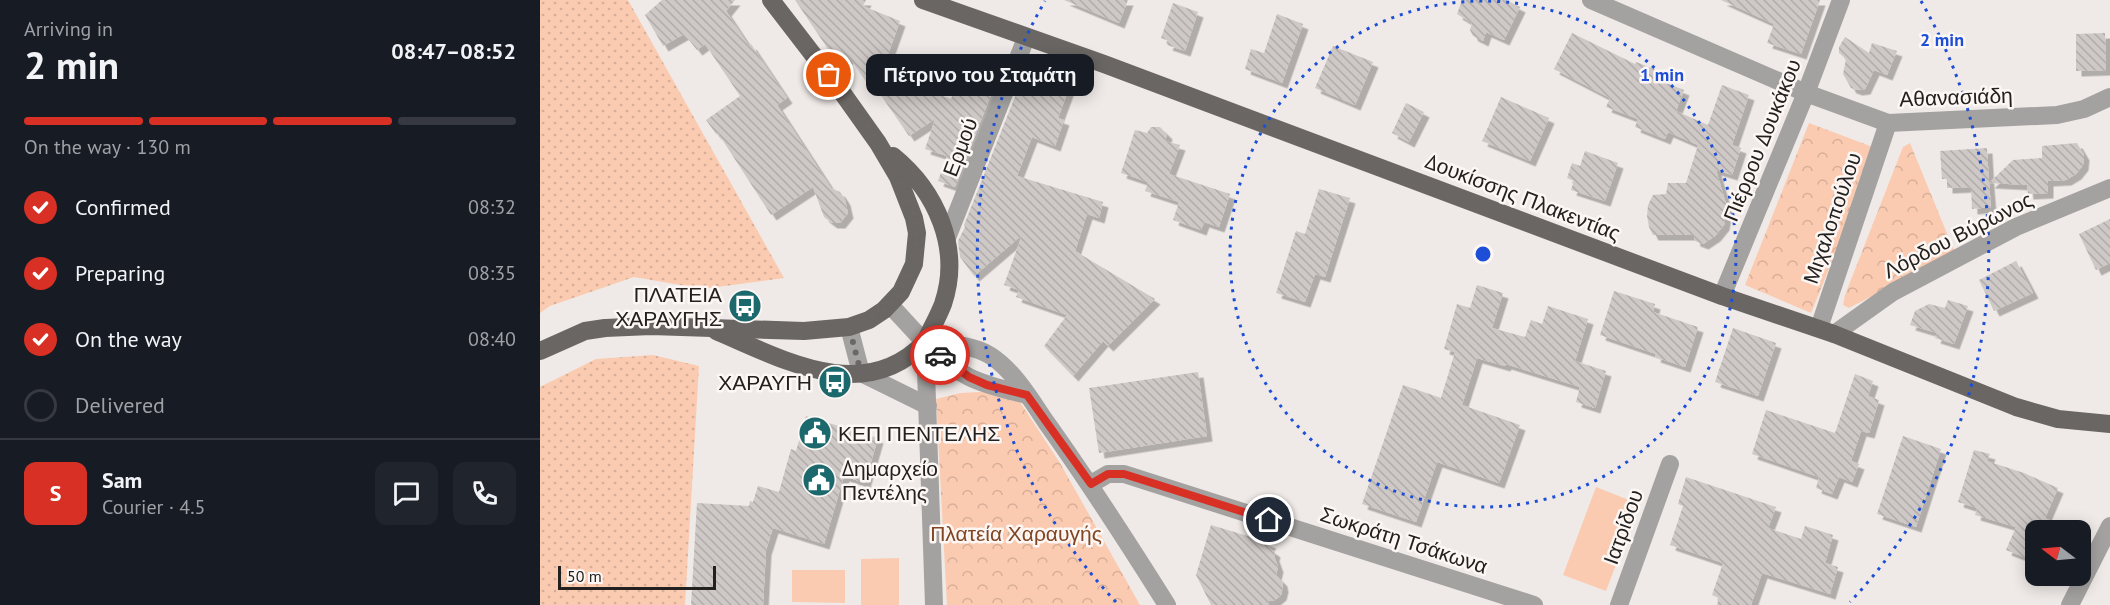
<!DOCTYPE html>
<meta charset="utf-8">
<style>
body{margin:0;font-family:"PT Sans",sans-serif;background:#20242c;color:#f1f3f6;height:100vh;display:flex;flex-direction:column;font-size:22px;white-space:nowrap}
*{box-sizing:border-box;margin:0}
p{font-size:20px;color:#9ea1a6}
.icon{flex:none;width:33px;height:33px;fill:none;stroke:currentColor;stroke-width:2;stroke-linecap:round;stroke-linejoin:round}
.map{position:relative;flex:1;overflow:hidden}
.panel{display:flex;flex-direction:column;background:#171b24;width:540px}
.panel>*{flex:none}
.needle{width:39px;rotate:286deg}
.buttons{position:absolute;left:1485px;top:520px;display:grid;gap:12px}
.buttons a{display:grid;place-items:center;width:66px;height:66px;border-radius:12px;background:#171b24;box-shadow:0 3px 15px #0003;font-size:30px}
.scale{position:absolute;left:18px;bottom:15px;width:158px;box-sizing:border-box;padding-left:6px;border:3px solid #232120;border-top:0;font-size:16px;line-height:21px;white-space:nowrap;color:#232120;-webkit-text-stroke:4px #fcf7f4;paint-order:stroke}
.pin{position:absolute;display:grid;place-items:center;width:51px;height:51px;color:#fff;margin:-26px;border:3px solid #fff;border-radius:50%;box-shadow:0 2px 6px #0007}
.courier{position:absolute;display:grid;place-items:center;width:60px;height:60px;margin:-30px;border:4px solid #d93025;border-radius:50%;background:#fff;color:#222;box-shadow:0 2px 8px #0007}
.bubble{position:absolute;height:42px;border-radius:12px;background:#171b24;box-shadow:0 3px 15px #0003;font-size:20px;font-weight:700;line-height:42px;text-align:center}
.head em{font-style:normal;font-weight:700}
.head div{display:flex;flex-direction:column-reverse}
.head{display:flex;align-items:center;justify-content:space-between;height:102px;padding:0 24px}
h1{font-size:39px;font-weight:700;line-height:45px}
.bar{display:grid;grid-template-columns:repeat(4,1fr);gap:9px 6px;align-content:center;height:72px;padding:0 24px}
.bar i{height:8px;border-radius:4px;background:#363941}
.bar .selected{background:#d93025}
.bar p{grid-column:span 4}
.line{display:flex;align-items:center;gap:15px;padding:0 24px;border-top:2px solid #363941}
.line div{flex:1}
.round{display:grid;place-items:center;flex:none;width:63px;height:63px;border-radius:12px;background:#20242c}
ol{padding:0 24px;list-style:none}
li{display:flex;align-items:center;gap:18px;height:66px}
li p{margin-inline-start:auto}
li .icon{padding:6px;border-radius:50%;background:#d93025;color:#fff;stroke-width:4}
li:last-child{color:#9ea1a6}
li i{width:33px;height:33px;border:3px solid #363941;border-radius:50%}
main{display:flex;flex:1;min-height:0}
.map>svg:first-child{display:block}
.grass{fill:url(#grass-dots)}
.forest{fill:url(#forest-crowns)}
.garden{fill:#fbcbb1}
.building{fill:url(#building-back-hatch);filter:url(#shadow)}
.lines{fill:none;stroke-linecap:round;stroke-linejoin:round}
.minor{stroke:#a4a2a1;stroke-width:18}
.major{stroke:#6a6664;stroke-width:18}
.done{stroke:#6a6766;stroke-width:6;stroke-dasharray:0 10.8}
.route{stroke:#d93025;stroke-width:8}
.ring{fill:none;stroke:#1d4ed8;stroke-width:3;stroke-dasharray:3 6}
.labels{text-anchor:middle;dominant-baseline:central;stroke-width:5;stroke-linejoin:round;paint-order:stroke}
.street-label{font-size:21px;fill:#232120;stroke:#fcf7f4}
.poi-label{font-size:21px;fill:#232120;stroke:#fcf7f4;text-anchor:end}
.park-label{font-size:21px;fill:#804522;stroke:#fcf7f4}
.centre{fill:#1d4ed8;stroke:#fcf7f4;stroke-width:3}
.ring-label{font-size:18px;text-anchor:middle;font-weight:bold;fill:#1d4ed8;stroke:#fcf7f4;stroke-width:5;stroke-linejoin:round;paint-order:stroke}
</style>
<main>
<section class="panel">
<div class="head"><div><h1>2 min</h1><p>Arriving in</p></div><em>08:47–08:52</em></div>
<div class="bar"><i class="selected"></i><i class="selected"></i><i class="selected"></i><i></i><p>On the way · 130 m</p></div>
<ol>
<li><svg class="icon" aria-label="check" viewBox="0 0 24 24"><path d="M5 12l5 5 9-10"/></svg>Confirmed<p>08:32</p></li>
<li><svg class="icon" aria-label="check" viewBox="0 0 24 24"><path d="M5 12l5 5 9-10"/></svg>Preparing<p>08:35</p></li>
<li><svg class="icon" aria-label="check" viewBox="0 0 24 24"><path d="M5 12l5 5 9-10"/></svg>On the way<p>08:40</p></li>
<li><i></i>Delivered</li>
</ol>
<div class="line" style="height:108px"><b class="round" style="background:#d93025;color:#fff">S</b><div><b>Sam</b><p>Courier · 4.5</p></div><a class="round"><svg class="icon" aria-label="chat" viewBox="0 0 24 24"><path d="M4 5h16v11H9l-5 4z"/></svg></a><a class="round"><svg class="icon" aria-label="phone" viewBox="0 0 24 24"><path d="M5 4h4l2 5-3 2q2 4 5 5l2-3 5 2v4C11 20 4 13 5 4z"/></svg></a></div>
</section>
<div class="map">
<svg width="1570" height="605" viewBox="0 0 1570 605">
<defs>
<pattern id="grass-dots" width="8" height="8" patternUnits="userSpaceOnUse" patternTransform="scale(1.5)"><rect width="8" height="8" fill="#fbcbb1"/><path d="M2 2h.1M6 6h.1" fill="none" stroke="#d7ae98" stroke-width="1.8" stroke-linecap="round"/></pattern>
<pattern id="forest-crowns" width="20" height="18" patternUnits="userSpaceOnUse" patternTransform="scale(1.5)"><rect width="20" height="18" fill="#fbcbb1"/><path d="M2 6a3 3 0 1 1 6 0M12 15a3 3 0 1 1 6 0" fill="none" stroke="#d7ae98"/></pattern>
<pattern id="building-back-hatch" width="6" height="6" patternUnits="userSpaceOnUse" patternTransform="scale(1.5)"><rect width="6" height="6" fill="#cec9c6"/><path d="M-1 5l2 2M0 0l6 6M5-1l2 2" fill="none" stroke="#b1acaa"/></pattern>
<filter id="shadow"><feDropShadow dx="5.5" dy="5.5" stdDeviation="0" flood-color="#0004"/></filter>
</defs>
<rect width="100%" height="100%" fill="#efeae7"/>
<g class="grass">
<path d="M 0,0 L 88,0 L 244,278 L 163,289 L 94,277 L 10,306 L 0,313 Z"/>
<path d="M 113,355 L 159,366 L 145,605 L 0,605 L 0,387 L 56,359 Z"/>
</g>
<g class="forest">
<path d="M 1269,123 L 1338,149 L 1271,313 L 1205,285 Z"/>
<path d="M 1370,143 L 1415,253 L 1309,308 L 1303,305 L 1305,295 L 1363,147 Z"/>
<path d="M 457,391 L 474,393 L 520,463 L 600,605 L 407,605 L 396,399 L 420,393 Z"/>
</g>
<g class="garden">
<path d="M 1056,487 L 1099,504 L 1066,591 L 1023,575 Z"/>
<path d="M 359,558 L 359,605 L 321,605 L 321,559 Z"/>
<path d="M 252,570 L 305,570 L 305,603 L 252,602 Z"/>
</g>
<g class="building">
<path d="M 122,0 L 195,0 L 186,11 L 209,46 L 211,44 L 247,98 L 237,105 L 291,188 L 300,192 L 305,200 L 308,213 L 300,223 L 292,223 L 284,217 L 273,187 L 231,215 L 178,133 L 176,134 L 166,120 L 200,96 L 165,44 L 157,50 L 144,34 L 123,46 L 105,15 Z"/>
<path d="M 255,0 L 326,0 L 323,6 L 360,21 L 345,63 L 371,71 L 382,88 L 411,99 L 426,59 L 446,67 L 440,82 L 454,87 L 415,187 L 398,181 L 407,156 L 385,149 L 395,119 L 369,136 L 338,91 L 331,89 L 309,57 L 300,67 Z"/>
<path d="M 524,0 L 588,0 L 579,23 Z"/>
<path d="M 922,0 L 966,0 L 980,7 L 964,40 L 946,32 L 943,41 L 933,36 L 930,30 L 932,23 L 917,14 Z"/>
<path d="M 1181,0 L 1280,0 L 1261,54 L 1227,43 L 1234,24 Z"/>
<path d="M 633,3 L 658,12 L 645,51 L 627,45 L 629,41 L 621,38 Z"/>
<path d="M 737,14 L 763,24 L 742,83 L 705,69 L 711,49 L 724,53 Z"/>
<path d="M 1032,33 L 1095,64 L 1096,62 L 1119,71 L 1116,79 L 1144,90 L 1136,111 L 1168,125 L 1182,85 L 1209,95 L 1192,145 L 1201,148 L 1192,175 L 1176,170 L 1187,207 L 1184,225 L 1175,236 L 1163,244 L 1155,241 L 1154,235 L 1113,235 L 1109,227 L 1107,216 L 1108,205 L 1113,195 L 1126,194 L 1128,183 L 1146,183 L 1158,145 L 1128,132 L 1125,139 L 1095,127 L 1098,119 L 1066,107 L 1070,98 L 1014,69 Z"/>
<path d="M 1565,33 L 1566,70 L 1536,71 L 1536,34 Z"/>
<path d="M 1305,37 L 1329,53 L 1332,43 L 1357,51 L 1347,75 L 1334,70 L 1325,89 L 1317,90 L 1311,88 L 1303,74 L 1306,59 L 1299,53 L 1299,47 Z"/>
<path d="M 793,46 L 833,62 L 815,105 L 775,88 Z"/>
<path d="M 488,64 L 532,80 L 518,118 L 524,120 L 515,146 L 492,137 L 477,176 L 563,202 L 559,218 L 547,214 L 535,251 L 615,299 L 568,346 L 563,341 L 533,376 L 504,346 L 527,315 L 476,297 L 479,290 L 464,285 L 482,235 L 434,276 L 420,257 L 418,241 L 425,227 L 424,225 Z"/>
<path d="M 961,97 L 1009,118 L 990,161 L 942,141 Z"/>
<path d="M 866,103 L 884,112 L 869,142 L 852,133 Z"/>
<path d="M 611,127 L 620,127 L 627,134 L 625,141 L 640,145 L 629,174 L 690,194 L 679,227 L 664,222 L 661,230 L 633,220 L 639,202 L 605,191 L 608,182 L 581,173 L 595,130 L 607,133 Z"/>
<path d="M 1537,143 L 1544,155 L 1543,165 L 1536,174 L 1526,180 L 1508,181 L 1508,193 L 1488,194 L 1487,185 L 1449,183 L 1451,207 L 1432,209 L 1431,187 L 1407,188 L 1407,179 L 1402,179 L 1400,151 L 1447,148 L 1449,183 L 1473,160 L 1502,158 L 1502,146 Z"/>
<path d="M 1045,151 L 1078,163 L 1065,201 L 1031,190 L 1034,181 L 1027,178 L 1032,163 L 1040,166 Z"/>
<path d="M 779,189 L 810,198 L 785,277 L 775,274 L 765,302 L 736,293 L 756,231 L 765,234 Z"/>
<path d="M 1570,219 L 1570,263 L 1556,270 L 1539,234 Z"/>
<path d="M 1476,261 L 1493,293 L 1454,311 L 1439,280 Z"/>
<path d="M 937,285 L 963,293 L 952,328 L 985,337 L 991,320 L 1002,324 L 1008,306 L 1048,319 L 1035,361 L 1066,371 L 1055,408 L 1036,402 L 1040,387 L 966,364 L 965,366 L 937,358 L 922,405 L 980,425 L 959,483 L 897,462 L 876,522 L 822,504 L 863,385 L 901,398 L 915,352 L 904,349 L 917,304 L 930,308 Z"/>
<path d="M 1074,291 L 1115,304 L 1113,312 L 1158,327 L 1145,367 L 1115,357 L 1116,354 L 1060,335 Z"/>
<path d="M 1408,300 L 1428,306 L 1414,344 L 1395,338 L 1397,333 L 1370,325 L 1375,311 L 1389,304 L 1405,308 Z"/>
<path d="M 1193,328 L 1236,343 L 1218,396 L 1175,382 Z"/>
<path d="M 658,372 L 667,436 L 559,453 L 549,388 Z"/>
<path d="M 1315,374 L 1333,381 L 1328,396 L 1339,400 L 1329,433 L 1321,431 L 1311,461 L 1319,464 L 1312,482 L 1299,477 L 1292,494 L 1276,488 L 1279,477 L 1212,454 L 1226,410 L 1295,433 Z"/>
<path d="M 266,416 L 338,438 L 325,483 L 304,476 L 284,544 L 233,528 L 226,550 L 223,605 L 151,605 L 157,503 L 209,506 L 210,501 L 213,502 L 218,486 L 239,492 L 251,449 L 256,451 Z"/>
<path d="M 1363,436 L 1401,449 L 1376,527 L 1337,514 Z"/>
<path d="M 1434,450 L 1450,454 L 1447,461 L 1484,473 L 1518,488 L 1505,518 L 1534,531 L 1496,531 L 1496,543 L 1491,541 L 1484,557 L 1466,550 L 1476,527 L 1435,515 L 1437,508 L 1418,502 Z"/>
<path d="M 1146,477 L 1236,507 L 1228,528 L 1261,539 L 1265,526 L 1293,535 L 1285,563 L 1298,567 L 1290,594 L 1222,573 L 1211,605 L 1177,605 L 1179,598 L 1172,595 L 1183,563 L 1130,545 L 1143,506 L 1138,504 Z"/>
<path d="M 671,525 L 731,543 L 728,547 L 735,552 L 734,556 L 738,567 L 736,575 L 742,581 L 743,587 L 741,595 L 735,600 L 729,601 L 728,605 L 671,605 L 656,575 Z"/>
</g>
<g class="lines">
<g class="minor">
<path d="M 1051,0 L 1266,93 L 1348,123 L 1517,115 L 1544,109 L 1570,97"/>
<path d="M 407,238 L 486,38"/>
<path d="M 1182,296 L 1266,93 L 1301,0"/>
<path d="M 350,305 C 374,330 398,361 429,377 C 447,386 467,390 487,395"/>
<path d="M 309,327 L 321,373 L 388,406"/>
<path d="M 1279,328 L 1348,123"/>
<path d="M 1294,334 L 1353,292 L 1476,227 L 1570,188"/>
<path d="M 385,342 C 408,344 432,344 451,356 C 474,371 491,400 506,422 C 549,482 588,543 627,605"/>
<path d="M 385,342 L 394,605"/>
<path d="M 551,484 L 568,474 L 584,474 L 994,605"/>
<path d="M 1079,605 L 1130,464"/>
<path d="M 1530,605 L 1570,526"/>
</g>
<g class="major">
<path d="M 383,0 L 564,64 L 1182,296 L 1294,334 L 1476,407 L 1518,419 L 1570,424"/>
<path d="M 176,331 C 242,359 324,406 385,342 C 391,329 398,317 403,304 C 422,248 396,191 353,156"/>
<path d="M 0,351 L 45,331 L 65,328 L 111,326 L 264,331 L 309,327 L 329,320 L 344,310 L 361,292 L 374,264 L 377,233 L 374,218 L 358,177 L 338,143 L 301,91 L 231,0"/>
</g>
</g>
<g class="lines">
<path class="done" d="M 289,75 C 326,124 395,205 372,271 C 361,301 338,317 309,327 L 321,373 C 346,370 368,360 385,342 L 400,355"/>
<path class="route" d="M 400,355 L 429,377 L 447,385 L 487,395 L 551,484 L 568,474 L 584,474 L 729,520"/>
</g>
<g class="ring">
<circle cx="943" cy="254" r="253"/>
<path d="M576 602A506 506 0 0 1 505 1M1381 1A506 506 0 0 1 1310 602"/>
</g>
<defs>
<symbol id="bus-disc" viewBox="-11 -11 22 22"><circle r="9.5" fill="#1c696d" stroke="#fcf7f4"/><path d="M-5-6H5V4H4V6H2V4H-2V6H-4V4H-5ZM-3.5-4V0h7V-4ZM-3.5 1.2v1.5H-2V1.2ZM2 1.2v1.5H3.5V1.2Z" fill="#fff"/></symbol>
<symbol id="civic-disc" viewBox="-11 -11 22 22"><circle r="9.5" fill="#1c696d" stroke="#fcf7f4"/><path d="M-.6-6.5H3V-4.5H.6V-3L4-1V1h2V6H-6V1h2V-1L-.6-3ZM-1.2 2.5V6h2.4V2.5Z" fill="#fff"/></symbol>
</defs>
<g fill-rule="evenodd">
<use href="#bus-disc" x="186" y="287" width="38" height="38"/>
<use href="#bus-disc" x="276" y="363" width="38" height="38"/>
<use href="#civic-disc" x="256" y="414" width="38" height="38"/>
<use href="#civic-disc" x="260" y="461" width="38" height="38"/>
</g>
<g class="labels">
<g class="street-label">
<text transform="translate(1416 97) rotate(-2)">Αθανασιάδη</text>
<text transform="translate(1222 140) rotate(-68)">Πιέρρου Δουκάκου</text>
<text transform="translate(420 147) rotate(-69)">Ερμού</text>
<text transform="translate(983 197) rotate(21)">Δουκίσσης Πλακεντίας</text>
<text transform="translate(1292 218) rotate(-71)">Μιχαλοπούλου</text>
<text transform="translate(1418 235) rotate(-27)">Λόρδου Βύρωνος</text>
<text transform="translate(1083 527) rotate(-70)">Ιατρίδου</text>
<text transform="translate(864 540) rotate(18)">Σωκράτη Τσάκωνα</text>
</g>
<g class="poi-label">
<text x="182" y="294">ΠΛΑΤΕΙΑ<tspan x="182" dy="24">ΧΑΡΑΥΓΗΣ</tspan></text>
<text x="272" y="382">ΧΑΡΑΥΓΗ</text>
<text x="298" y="433" text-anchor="start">ΚΕΠ ΠΕΝΤΕΛΗΣ</text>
<text x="302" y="468" text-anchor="start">Δημαρχείο<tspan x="302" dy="24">Πεντέλης</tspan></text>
</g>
<g class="park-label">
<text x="476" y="533">Πλατεία Χαραυγής</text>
</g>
</g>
<circle cx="943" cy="254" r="9" class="centre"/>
<g class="ring-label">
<text x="1402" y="46">2 min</text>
<text x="1122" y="81">1 min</text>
</g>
</svg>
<div class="buttons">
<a><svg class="needle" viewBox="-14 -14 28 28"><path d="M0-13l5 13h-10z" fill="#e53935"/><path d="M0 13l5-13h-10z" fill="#9ea1a6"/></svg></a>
</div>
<div class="scale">50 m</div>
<div class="pin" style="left:289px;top:75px;background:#ea580c"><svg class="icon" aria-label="bag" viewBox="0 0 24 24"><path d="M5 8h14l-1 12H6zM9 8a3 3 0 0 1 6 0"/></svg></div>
<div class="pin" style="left:729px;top:520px;background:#1f2937"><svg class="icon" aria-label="home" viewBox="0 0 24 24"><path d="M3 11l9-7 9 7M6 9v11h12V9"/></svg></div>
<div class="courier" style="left:400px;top:355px"><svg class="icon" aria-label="car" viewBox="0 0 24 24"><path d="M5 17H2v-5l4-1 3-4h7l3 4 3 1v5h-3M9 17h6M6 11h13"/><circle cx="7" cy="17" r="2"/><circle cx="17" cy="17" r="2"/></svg></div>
<div class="bubble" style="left:326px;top:54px;width:228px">Πέτρινο του Σταμάτη</div>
</div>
</main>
